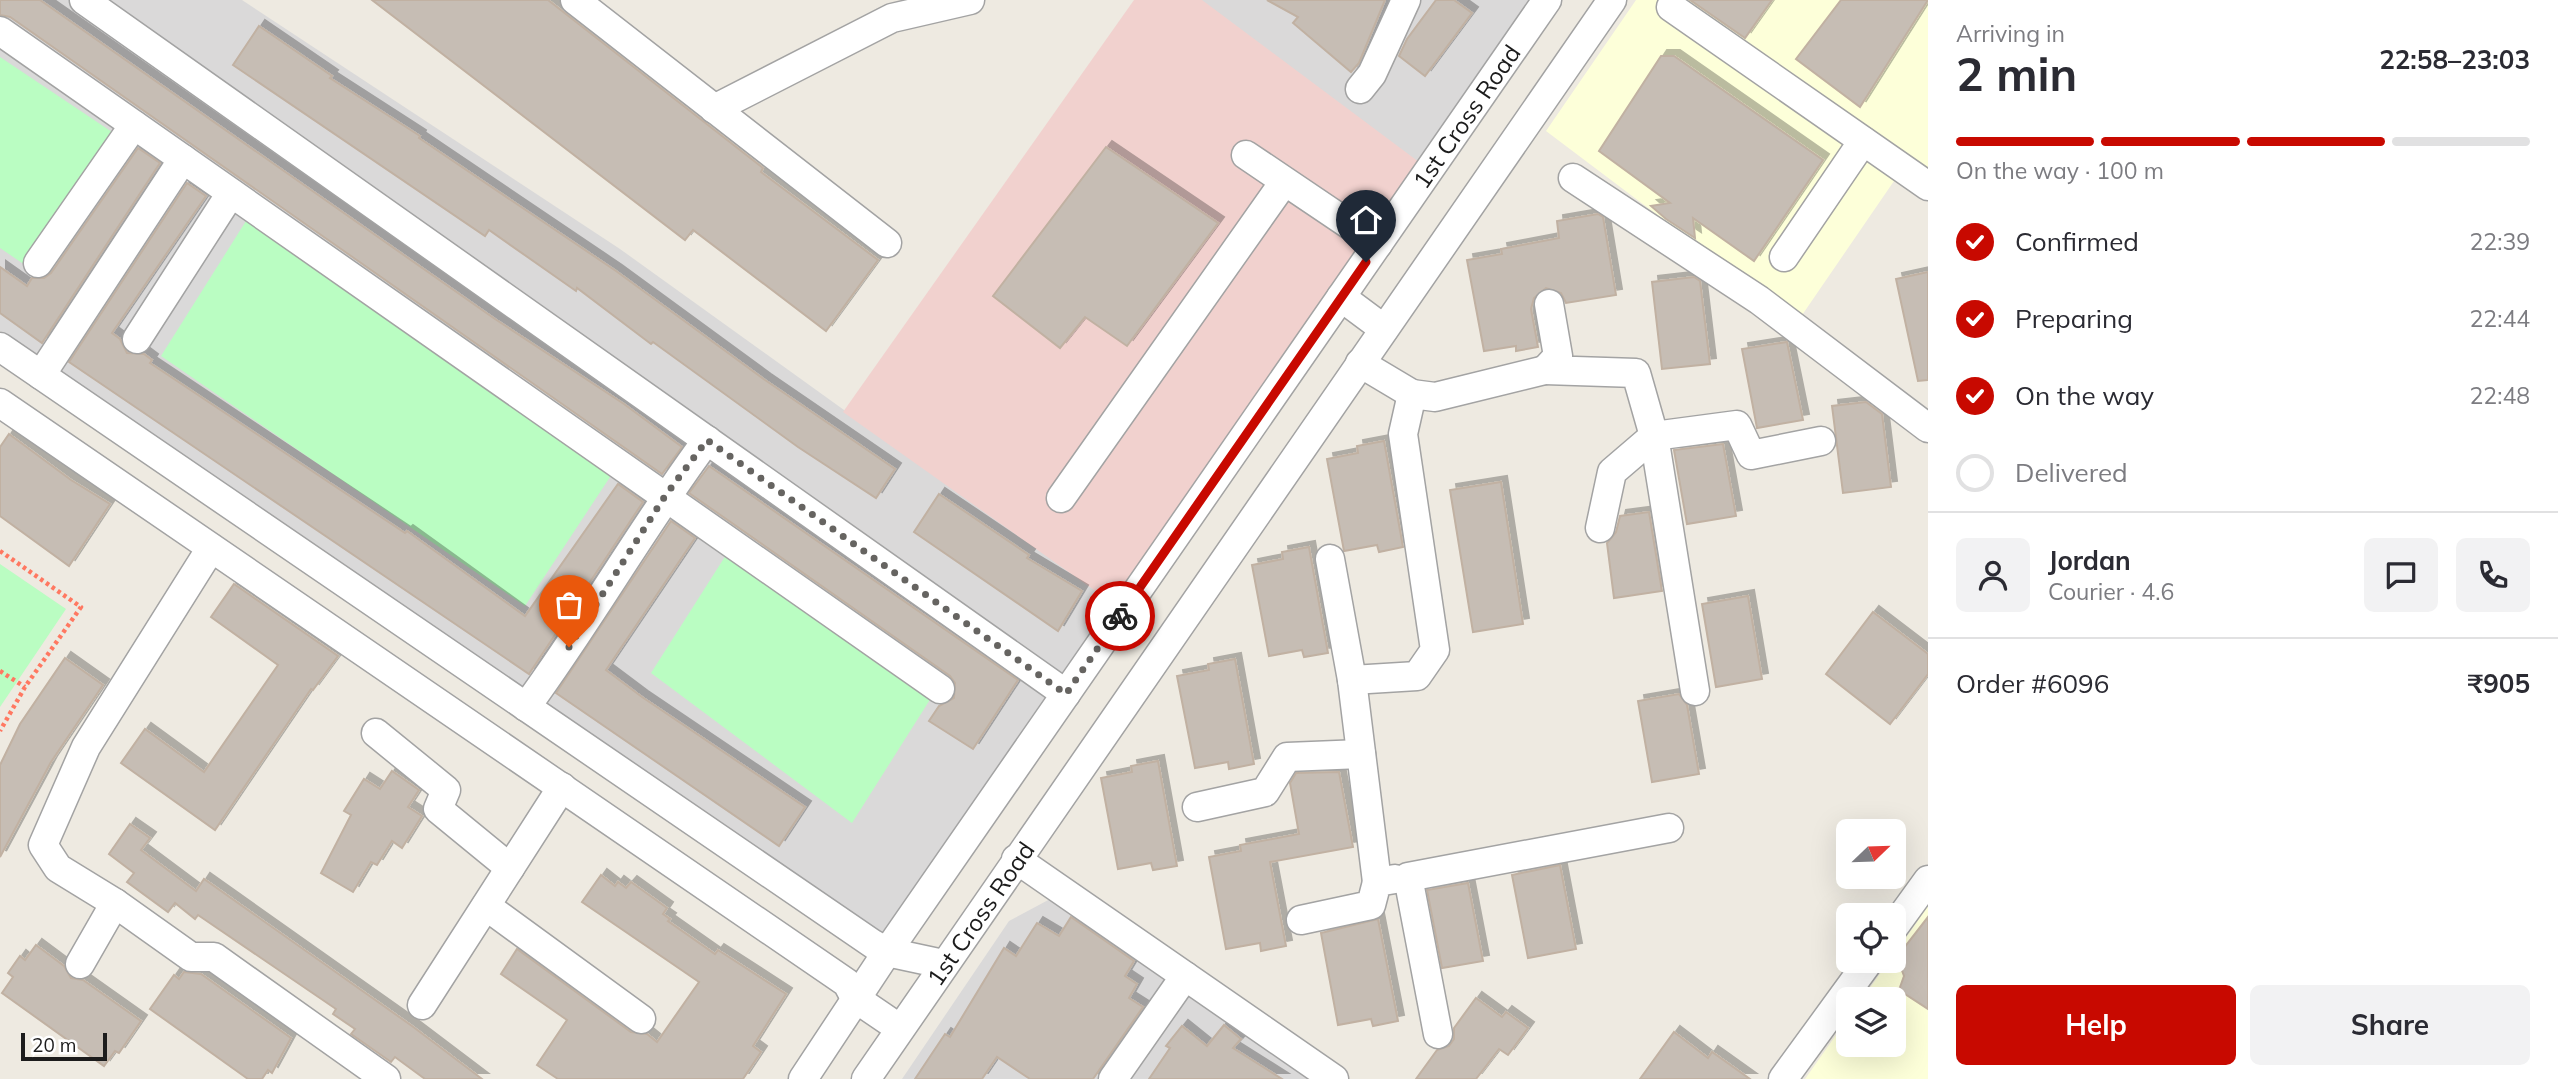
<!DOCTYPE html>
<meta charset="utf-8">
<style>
body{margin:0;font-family:Mulish,sans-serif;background:#f2f2f3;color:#2b2b33;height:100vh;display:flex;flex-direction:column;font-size:26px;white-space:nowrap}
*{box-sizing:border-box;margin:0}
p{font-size:23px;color:#7c7c81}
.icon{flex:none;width:38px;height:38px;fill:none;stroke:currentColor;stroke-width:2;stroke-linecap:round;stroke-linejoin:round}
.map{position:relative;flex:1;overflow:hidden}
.side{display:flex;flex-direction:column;background:#fff;width:630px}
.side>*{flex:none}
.needle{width:46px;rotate:67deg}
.buttons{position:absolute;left:1836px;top:819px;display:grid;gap:14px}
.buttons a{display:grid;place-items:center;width:70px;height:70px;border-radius:10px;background:#fff;box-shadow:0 7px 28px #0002;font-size:35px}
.scale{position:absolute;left:21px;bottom:18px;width:86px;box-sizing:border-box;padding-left:7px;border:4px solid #1c1c1c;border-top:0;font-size:19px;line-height:24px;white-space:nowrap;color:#1c1c1c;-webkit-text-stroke:5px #fff;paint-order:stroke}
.pin{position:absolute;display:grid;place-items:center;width:60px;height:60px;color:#fff;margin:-72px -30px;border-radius:50% 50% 50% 0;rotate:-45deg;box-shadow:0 0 7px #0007}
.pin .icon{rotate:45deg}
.courier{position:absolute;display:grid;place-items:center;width:70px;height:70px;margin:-35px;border:5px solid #c80900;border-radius:50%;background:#fff;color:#222;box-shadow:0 2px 9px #0007}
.headline em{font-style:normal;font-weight:700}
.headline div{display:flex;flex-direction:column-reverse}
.headline{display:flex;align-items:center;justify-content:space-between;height:119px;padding:0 28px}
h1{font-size:46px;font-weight:700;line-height:52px}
.bar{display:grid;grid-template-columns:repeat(4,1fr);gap:10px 7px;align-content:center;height:84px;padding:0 28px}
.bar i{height:9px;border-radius:5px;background:#e1e1e2}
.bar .selected{background:#c80900}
.bar p{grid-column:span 4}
.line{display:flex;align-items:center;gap:18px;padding:0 28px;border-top:2px solid #e1e1e2}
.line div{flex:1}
.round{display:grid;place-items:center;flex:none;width:74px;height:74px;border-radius:10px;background:#f2f2f3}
ol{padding:0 28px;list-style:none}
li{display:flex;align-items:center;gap:21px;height:77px}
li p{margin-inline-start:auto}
li .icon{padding:7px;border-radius:50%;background:#c80900;color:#fff;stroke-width:4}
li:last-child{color:#7c7c81}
li i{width:38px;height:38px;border:4px solid #e1e1e2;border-radius:50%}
.cta{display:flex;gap:14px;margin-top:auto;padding:14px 28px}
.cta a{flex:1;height:80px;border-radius:10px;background:#c80900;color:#fff;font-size:28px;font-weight:700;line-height:80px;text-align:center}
.cta a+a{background:#f2f2f3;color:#2b2b33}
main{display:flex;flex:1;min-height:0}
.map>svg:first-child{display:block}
.residential{fill:#dad9d9}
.commercial{fill:#f1d1ce}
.education{fill:#fdffd9}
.park{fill:#bafdc2}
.building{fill:#c6bdb4;stroke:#c1b1a2;stroke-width:2;filter:url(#shadow)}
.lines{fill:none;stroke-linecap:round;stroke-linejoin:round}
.minor-casing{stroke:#a3a3a3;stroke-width:31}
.path{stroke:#ff7861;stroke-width:4.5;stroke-dasharray:3.5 3.5;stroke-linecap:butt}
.minor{stroke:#fff;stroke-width:28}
.done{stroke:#666461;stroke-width:7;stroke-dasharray:0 12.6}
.route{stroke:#c80900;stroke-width:9}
.labels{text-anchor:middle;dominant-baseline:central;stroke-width:5;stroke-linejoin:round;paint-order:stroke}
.street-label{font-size:24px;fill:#1c1c1c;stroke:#fff}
</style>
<main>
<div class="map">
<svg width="1928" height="1079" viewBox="0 0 1928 1079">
<defs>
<filter id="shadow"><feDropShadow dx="6" dy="-6" stdDeviation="0" flood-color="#0004"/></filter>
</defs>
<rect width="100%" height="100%" fill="#eeeae1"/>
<g class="residential">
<path d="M 0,0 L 242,0 L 620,249 L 1111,602 L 887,940 L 0,331 Z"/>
<path d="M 1201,0 L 1536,0 L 1422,165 Z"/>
<path d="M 1052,898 L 1316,1079 L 902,1079 L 1009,921 Z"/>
</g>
<path class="commercial" d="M 1134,0 L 1202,0 L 1423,165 L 1111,602 L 843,412 Z"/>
<g class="education">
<path d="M 1636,0 L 1928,0 L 1928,175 L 1917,192 L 1894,181 L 1798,321 L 1546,131 Z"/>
<path d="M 1928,906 L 1928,1079 L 1805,1079 L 1848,1018 L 1848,1045 L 1894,1045 L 1894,999 L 1862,999 L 1889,961 L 1894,961 L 1894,955 Z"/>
</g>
<g class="park">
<path d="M 0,57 L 118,136 L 25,265 L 0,248 Z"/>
<path d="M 246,221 L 612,474 L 525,606 L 161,356 Z"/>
<path d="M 726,555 L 931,698 L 852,823 L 651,673 Z"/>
<path d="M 0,564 L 66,609 L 0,707 Z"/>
</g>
<g class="building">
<path d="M 0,0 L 40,0 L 495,319 L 624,404 L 682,447 L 662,474 L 10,17 L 0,15 Z"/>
<path d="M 372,0 L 548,0 L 763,168 L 761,172 L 878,260 L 826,331 L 693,230 L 685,240 Z"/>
<path d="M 1267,0 L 1385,0 L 1359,63 L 1351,72 L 1293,23 L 1298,17 Z"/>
<path d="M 1436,0 L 1454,0 L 1472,13 L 1425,76 L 1399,56 L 1407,39 Z"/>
<path d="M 1690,0 L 1772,0 L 1745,38 Z"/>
<path d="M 1841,0 L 1928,0 L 1860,107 L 1796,59 Z"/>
<path d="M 259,26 L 332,76 L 330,78 L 420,136 L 419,138 L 616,271 L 765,380 L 895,469 L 876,498 L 798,447 L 653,342 L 651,344 L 577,288 L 576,291 L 489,230 L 485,236 L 233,65 Z"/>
<path d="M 1661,56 L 1674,56 L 1823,160 L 1754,261 L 1693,218 L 1695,238 L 1666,219 L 1651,206 L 1670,203 L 1599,151 Z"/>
<path d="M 1106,147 L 1218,223 L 1127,346 L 1085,317 L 1060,348 L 993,296 Z"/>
<path d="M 138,148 L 160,163 L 42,343 L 0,313 L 0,267 L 27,286 L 32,278 L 44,278 L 51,273 Z"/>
<path d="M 187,183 L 206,196 L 112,333 L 120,339 L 127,353 L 144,354 L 152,360 L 150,363 L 405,533 L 407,531 L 525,616 L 618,484 L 643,502 L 529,674 L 69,362 Z"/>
<path d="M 1598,214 L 1603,217 L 1616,295 L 1566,303 L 1561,293 L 1546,288 L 1534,298 L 1531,309 L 1538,347 L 1516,351 L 1516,346 L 1484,351 L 1467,260 L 1502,254 L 1501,249 L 1559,238 L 1557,221 Z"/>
<path d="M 1928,272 L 1928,380 L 1918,381 L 1896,279 Z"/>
<path d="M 1694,277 L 1700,281 L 1710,364 L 1662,369 L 1652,282 Z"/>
<path d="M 1787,342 L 1803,420 L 1757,428 L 1742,349 Z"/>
<path d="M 1866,402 L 1882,414 L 1891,487 L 1843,493 L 1832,406 Z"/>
<path d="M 9,434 L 71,480 L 110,504 L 69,566 L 0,516 L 0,447 Z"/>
<path d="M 1384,441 L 1403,547 L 1379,552 L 1377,545 L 1344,551 L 1327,459 L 1358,453 L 1357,446 Z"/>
<path d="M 1723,444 L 1736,516 L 1687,524 L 1674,450 Z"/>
<path d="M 709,466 L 1018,680 L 973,749 L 929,721 L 939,706 L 954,698 L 955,683 L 950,676 L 689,493 Z"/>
<path d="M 1501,482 L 1523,624 L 1473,632 L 1450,490 Z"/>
<path d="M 939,494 L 1029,555 L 1027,558 L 1082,591 L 1058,631 L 914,532 Z"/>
<path d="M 1649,512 L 1662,591 L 1614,598 L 1607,543 L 1616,532 L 1620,516 Z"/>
<path d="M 671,521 L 695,538 L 606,670 L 642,697 L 805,807 L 779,846 L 556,693 Z"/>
<path d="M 1309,547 L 1328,653 L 1304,657 L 1302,650 L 1269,656 L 1252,565 L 1283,559 L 1282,552 Z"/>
<path d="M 234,584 L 338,656 L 313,690 L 311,689 L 215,830 L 121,763 L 145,729 L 204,772 L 278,665 L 211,617 Z"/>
<path d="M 1748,596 L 1762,679 L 1716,687 L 1702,604 Z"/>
<path d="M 1873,612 L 1928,654 L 1928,674 L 1890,724 L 1826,674 Z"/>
<path d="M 65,658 L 103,685 L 51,762 L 0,857 L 0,765 L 20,724 Z"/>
<path d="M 1235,659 L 1254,764 L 1229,769 L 1228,762 L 1195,768 L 1177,676 L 1209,670 L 1208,664 Z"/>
<path d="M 1679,694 L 1687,705 L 1699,774 L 1652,782 L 1638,701 Z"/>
<path d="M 1158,761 L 1177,866 L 1153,870 L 1151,863 L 1118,869 L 1101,778 L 1132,772 L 1131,766 Z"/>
<path d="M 392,771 L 419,790 L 408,807 L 422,816 L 402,848 L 392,841 L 377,865 L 371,862 L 353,892 L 321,873 L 351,815 L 344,811 L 364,779 L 380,789 Z"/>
<path d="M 1339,772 L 1353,847 L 1270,862 L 1286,946 L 1261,951 L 1260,943 L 1226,949 L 1209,857 L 1241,851 L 1240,845 L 1299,834 L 1290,783 L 1296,773 Z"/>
<path d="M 130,824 L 150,838 L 141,850 L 196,891 L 204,879 L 412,1026 L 482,1079 L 425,1079 L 395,1057 L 391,1062 L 351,1034 L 355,1029 L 333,1014 L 336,1009 L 198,915 L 195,919 L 175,903 L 168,912 L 127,882 L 134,873 L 109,854 Z"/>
<path d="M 1560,865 L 1576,949 L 1528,958 L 1512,875 Z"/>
<path d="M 601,875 L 615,886 L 618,882 L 626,888 L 631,882 L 667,908 L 663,914 L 670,919 L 668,921 L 715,954 L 718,950 L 786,994 L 753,1046 L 761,1052 L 743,1079 L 558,1079 L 537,1065 L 567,1020 L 501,974 L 517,949 L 631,1032 L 647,1034 L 657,1042 L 699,982 L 582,902 Z"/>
<path d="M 1468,883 L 1483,961 L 1442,968 L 1427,890 Z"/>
<path d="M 1071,917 L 1134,961 L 1125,976 L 1137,984 L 1129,998 L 1143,1007 L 1093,1079 L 1030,1079 L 997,1057 L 982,1079 L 915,1079 L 945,1034 L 950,1037 L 1004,948 L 1016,956 L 1037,923 L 1059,936 Z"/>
<path d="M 1928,917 L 1928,1009 L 1899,990 L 1904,976 L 1897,957 Z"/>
<path d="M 1378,919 L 1398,1021 L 1373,1026 L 1371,1019 L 1338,1025 L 1321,933 Z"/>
<path d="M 36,945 L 64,966 L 71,978 L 83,980 L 141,1021 L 119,1053 L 115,1051 L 104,1066 L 2,993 L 13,977 L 8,973 L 20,956 L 25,960 Z"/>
<path d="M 184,972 L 201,974 L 291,1038 L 272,1073 L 268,1070 L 262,1079 L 248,1079 L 150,1009 L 174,975 L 179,979 Z"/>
<path d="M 1476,998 L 1502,1017 L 1506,1012 L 1528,1028 L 1508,1055 L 1499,1049 L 1476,1079 L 1416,1079 L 1437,1050 L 1449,1046 L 1454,1039 L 1454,1028 Z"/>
<path d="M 1224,1025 L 1241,1039 L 1233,1048 L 1282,1079 L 1149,1079 L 1170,1048 L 1166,1046 L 1182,1026 L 1207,1046 Z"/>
<path d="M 1674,1032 L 1708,1058 L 1712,1052 L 1750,1079 L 1640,1079 Z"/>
</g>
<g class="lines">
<defs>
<g id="minor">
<path d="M 84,0 L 1066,694"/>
<path d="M 575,0 L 887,243"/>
<path d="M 1671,7 L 1928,186"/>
<path d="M 0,31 L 940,689"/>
<path d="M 1360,89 L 1372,74 L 1406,0"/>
<path d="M 714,109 L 892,18 L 970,0"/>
<path d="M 1246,155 L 1378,244"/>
<path d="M 1573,178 L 1759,300 L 1928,428"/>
<path d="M 1784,257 L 1863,141"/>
<path d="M 38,263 L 134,125"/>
<path d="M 1341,297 L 1384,329"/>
<path d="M 1549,304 L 1558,356 L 1545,370 L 1636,373 L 1654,436 L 1737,425 L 1751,455 L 1821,441"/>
<path d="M 137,339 L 231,193"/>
<path d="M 0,347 L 873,944 L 887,952 L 943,964"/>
<path d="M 1360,363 L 1412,394"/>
<path d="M 41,375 L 183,159"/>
<path d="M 0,403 L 847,983 L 855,998 L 899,1028"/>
<path d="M 1654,436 L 1695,691"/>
<path d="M 1061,498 L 1284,182"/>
<path d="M 1600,528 L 1612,472 L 1654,436"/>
<path d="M 1330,559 L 1352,680 L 1377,882"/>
<path d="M 1352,680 L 1417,676 L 1435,650 L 1403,434 L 1412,394 L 1435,397 L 1545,370"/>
<path d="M 526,707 C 590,620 643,526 707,440"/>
<path d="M 376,733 L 446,790 L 438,809 L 510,868"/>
<path d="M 1197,807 L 1265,792 L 1287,757 L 1361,754"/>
<path d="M 1016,859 L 1334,1079"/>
<path d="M 115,903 L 58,868 L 43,845 L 86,747 L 211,548"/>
<path d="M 486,906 L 641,1019"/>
<path d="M 1301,920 L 1371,905 L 1377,882 L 1395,879"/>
<path d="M 1894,927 L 1928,880"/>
<path d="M 80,964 L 115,903 L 191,957 L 214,957 L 386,1079"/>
<path d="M 422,1005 L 562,787"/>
<path d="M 1438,1034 L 1408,877 L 1669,828"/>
<path id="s1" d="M 803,1079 L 887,952 L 1547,0"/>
<path id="s2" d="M 866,1079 L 1612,0"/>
<path d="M 1113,1079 L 1185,976"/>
<path d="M 1783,1079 L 1869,961"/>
</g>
</defs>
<use href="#minor" class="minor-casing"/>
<g class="path">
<path d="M 0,551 L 81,607 L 25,687 L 0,731"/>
<path d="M 0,671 L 25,687"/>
</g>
<use href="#minor" class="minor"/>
</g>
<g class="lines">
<path class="done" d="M 569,647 L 665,496 L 707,440 L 1066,694 L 1120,616"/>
<path class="route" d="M 1120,616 L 1366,262"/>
</g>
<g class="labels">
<g class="street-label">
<text stroke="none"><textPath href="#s1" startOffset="1169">1st Cross Road</textPath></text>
<text stroke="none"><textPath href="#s2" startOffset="201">1st Cross Road</textPath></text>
</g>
</g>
</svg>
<div class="buttons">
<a><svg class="needle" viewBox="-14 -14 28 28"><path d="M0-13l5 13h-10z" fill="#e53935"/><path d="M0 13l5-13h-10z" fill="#7c7c81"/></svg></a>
<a><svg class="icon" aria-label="locate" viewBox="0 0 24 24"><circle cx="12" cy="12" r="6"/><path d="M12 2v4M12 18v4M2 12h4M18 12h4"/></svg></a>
<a><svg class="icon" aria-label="layers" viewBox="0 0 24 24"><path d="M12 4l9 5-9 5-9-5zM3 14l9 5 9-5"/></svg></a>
</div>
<div class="scale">20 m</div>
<div class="pin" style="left:569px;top:647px;background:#ea580c"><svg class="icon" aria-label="bag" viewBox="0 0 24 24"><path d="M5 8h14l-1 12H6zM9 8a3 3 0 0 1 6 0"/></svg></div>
<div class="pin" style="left:1366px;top:262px;background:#1f2937"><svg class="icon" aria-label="home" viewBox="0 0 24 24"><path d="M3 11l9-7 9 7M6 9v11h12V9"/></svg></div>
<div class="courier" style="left:1120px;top:616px"><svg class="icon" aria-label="bike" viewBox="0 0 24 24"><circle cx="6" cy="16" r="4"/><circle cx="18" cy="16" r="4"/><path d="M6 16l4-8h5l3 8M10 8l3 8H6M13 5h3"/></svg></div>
</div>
<section class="side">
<div class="headline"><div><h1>2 min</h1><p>Arriving in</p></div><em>22:58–23:03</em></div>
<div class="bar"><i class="selected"></i><i class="selected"></i><i class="selected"></i><i></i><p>On the way · 100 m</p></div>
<ol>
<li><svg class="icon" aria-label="check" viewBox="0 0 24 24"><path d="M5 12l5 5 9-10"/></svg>Confirmed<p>22:39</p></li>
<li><svg class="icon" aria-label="check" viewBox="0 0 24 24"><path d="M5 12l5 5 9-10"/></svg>Preparing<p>22:44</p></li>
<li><svg class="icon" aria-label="check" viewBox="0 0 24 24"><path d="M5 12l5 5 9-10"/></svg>On the way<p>22:48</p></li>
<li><i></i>Delivered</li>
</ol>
<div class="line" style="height:126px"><a class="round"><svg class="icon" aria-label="person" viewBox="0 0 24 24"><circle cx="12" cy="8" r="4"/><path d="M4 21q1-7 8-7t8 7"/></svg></a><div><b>Jordan</b><p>Courier · 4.6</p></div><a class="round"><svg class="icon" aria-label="chat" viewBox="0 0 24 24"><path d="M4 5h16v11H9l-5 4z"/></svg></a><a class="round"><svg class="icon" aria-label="phone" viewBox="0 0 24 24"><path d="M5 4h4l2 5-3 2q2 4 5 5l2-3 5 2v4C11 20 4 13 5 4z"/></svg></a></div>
<div class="line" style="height:91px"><div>Order #6096</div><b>₹905</b></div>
<div class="cta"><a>Help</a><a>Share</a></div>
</section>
</main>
